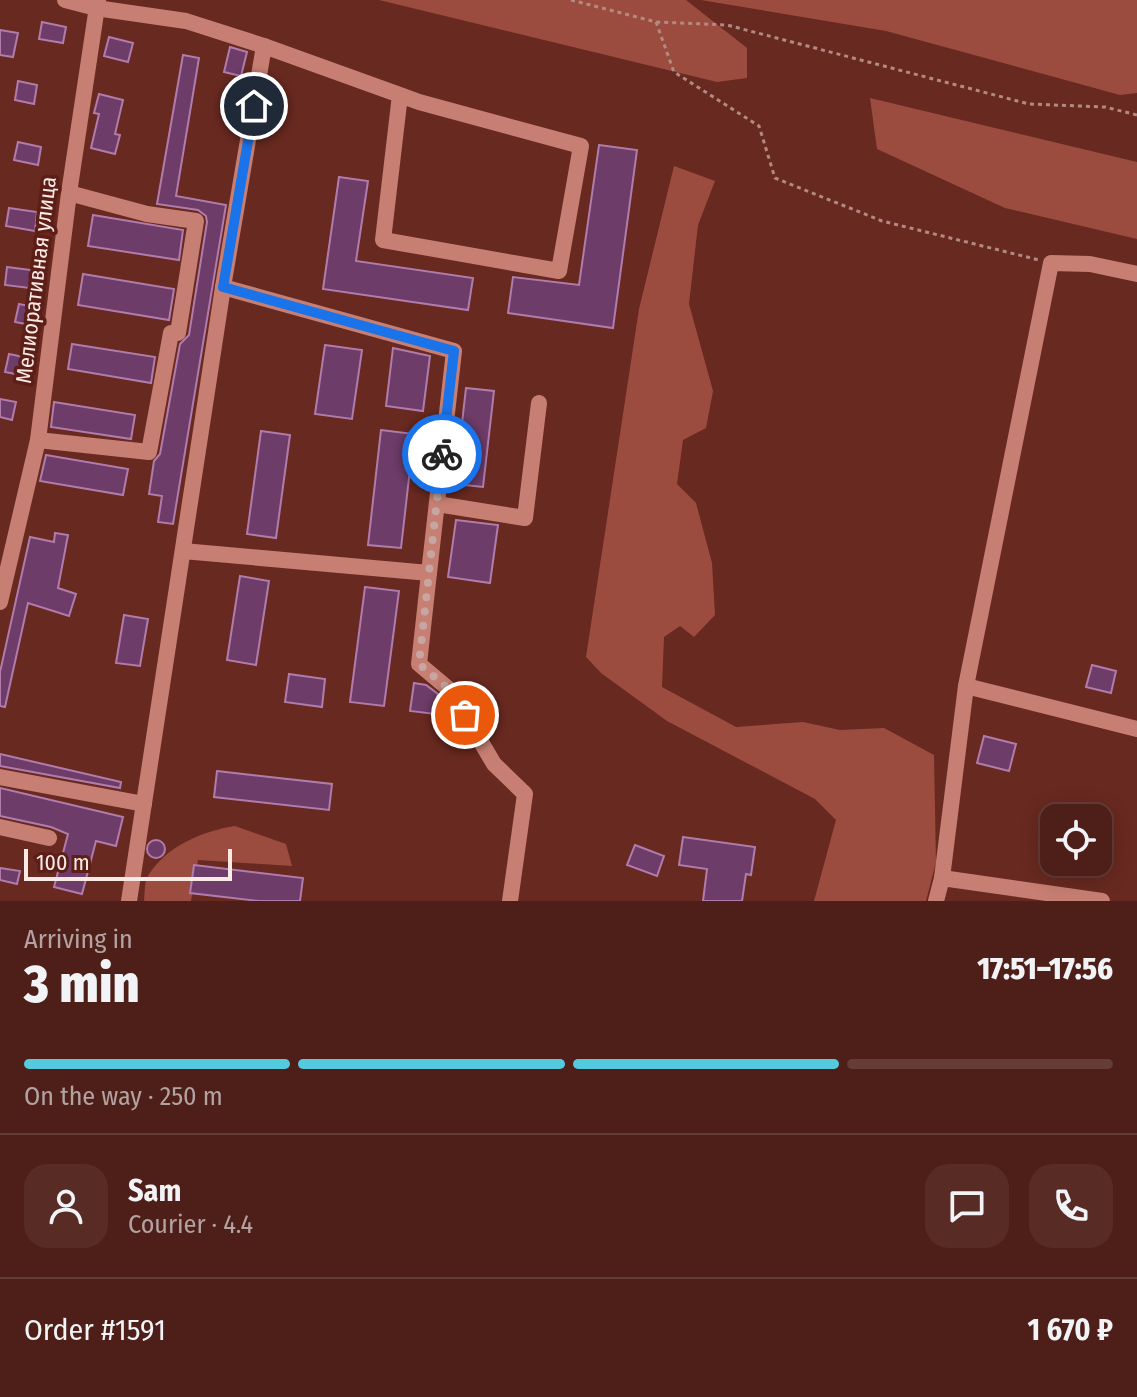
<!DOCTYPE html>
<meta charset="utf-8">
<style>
body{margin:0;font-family:"Fira Sans Condensed",sans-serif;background:#582c25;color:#f1f3f6;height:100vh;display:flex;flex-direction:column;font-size:30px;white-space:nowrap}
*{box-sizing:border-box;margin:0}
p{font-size:26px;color:#b3a2a2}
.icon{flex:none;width:44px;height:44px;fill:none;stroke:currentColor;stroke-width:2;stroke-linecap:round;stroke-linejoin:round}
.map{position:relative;height:901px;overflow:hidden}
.side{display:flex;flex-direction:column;background:#4e1f18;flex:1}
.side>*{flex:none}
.buttons{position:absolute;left:1040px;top:804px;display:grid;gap:16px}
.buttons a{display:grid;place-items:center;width:72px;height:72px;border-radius:16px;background:#4e1f18;box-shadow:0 4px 20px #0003,0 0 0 2px #653d37;font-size:40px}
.scale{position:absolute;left:24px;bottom:20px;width:208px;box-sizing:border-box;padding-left:8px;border:4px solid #faeae6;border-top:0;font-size:22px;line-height:28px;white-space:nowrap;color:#faeae6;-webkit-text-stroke:6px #5c1e16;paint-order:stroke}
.pin{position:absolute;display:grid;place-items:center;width:68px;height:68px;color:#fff;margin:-34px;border:4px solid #fff;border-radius:50%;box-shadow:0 2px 8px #0007}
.courier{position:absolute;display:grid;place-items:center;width:80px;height:80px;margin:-40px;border:6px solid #1a73e8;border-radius:50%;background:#fff;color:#222;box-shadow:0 2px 10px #0007}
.headline em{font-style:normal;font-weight:800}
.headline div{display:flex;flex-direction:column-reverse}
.headline{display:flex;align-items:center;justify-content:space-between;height:136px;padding:0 24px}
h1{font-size:52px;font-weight:800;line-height:60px}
.bar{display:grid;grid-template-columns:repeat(4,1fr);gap:12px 8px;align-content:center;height:96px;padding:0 24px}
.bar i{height:10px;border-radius:6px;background:#653d37}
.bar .current{background:#54cade}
.bar p{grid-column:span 4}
.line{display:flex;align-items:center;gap:20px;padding:0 24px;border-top:2px solid #653d37}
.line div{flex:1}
.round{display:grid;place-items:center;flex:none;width:84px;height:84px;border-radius:24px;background:#582c25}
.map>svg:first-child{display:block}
.forest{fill:#9c4c3f}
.building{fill:#6d3c68;stroke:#b17cab;stroke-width:2}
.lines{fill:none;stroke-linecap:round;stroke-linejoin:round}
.path{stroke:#b18a83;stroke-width:3;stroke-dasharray:4 4;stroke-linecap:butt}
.minor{stroke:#c67f72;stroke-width:16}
.done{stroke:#c7a6a1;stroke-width:8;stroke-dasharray:0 14.4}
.route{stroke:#1a73e8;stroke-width:10}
.labels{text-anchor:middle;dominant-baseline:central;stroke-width:7;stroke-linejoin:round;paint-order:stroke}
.street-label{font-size:22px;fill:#faeae6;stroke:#5c1e16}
</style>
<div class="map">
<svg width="1137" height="901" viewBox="0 0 1137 901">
<rect width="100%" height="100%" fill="#682920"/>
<g class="forest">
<path d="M 379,0 L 686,0 L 747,48 L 747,78 L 717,82 Z"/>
<path d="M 701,0 L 1137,0 L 1137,93 L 1120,95 L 886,31 Z"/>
<path d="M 870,98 L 1137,162 L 1137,239 L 1005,208 L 877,149 Z"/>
<path d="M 674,166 L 715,181 L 698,225 L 689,304 L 713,391 L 706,428 L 683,440 L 677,484 L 696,503 L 712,563 L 715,615 L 694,637 L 680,626 L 664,637 L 662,687 L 736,727 L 803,722 L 840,730 L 884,728 L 934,755 L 936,862 L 926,901 L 814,901 L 836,820 L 815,799 L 667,721 L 601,673 L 586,657 L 639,309 Z"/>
<path d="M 235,826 L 286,844 L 292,866 L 198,860 L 191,901 L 144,901 C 145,893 144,882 148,876 C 166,846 203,831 235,826 Z"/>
</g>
<g class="building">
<path d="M 42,22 L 66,27 L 63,43 L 39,39 Z"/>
<path d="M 0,30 L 18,33 L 13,57 L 0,55 Z"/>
<path d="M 109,37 L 133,43 L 128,62 L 104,56 Z"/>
<path d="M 230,47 L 247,52 L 241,76 L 224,72 Z"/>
<path d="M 183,55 L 199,58 L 176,196 L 226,205 L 173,524 L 158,522 L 162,496 L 149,494 L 154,461 L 160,454 L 180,344 L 189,335 L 207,222 L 206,216 L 198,210 L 157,204 Z"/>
<path d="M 18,81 L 37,85 L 34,104 L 15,100 Z"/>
<path d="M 99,94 L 123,100 L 115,134 L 120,135 L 115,154 L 91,148 L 99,114 L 94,113 Z"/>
<path d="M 18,142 L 41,147 L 38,165 L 14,160 Z"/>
<path d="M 599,145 L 637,150 L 613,328 L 508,313 L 513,277 L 579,285 Z"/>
<path d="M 339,177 L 368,181 L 356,261 L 473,278 L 468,310 L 323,289 Z"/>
<path d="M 9,208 L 37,212 L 35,231 L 6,226 Z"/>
<path d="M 93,215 L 183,230 L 179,260 L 88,246 Z"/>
<path d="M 7,267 L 31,270 L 29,288 L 5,285 Z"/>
<path d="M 83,274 L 174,289 L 169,320 L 78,305 Z"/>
<path d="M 19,304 L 34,307 L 31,325 L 15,322 Z"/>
<path d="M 72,344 L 155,357 L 151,383 L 68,369 Z"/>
<path d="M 325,345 L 362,350 L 352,419 L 315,414 Z"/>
<path d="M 393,348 L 430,356 L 423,411 L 386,406 Z"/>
<path d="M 9,354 L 24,357 L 21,375 L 5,372 Z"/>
<path d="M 466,388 L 494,391 L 483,487 L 455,484 Z"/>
<path d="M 0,399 L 16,402 L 12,420 L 0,417 Z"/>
<path d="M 54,402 L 135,415 L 131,439 L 51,427 Z"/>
<path d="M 381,430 L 414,434 L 401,548 L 368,545 Z"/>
<path d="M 261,431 L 290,435 L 276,538 L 247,534 Z"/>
<path d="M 46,455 L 128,469 L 123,495 L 40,481 Z"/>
<path d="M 456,520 L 498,525 L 490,583 L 448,577 Z"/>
<path d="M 55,533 L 68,535 L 58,588 L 76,594 L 69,616 L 28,603 L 5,707 L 0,706 L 0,672 L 30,537 L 54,542 Z"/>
<path d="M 240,576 L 269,581 L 256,665 L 227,660 Z"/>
<path d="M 365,587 L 399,591 L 384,706 L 350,702 Z"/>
<path d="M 124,615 L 148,619 L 140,666 L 116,663 Z"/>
<path d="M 1092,665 L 1116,671 L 1111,693 L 1086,687 Z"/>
<path d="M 289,674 L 325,679 L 322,707 L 285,702 Z"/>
<path d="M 414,683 L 426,685 L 438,694 L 435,714 L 410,711 Z"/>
<path d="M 984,736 L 1016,744 L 1009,771 L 977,763 Z"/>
<path d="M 0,754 L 121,782 L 120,788 L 0,766 Z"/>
<path d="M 217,771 L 332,784 L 329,810 L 214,797 Z"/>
<path d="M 0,788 L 123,817 L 116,846 L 96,841 L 82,894 L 54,887 L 68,834 L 51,827 L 0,816 Z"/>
<path d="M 683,837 L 755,847 L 751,875 L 746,874 L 742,901 L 703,901 L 707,869 L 679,865 Z"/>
<circle cx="156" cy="849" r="9"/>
<path d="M 635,845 L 664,856 L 657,876 L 627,865 Z"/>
<path d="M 194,865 L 303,878 L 300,901 L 259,901 L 190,893 Z"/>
<path d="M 0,868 L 20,871 L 17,884 L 0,880 Z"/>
</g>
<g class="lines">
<g class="path">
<path d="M 571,0 L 656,22 L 727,25 L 1029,104 L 1105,107 L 1137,115"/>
<path d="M 656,22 L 674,72 L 759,126 L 775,178 L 882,221 L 1039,260"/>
</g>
<g class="minor">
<path d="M 65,0 L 96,8 L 186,21 L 264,46 L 400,95 L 419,102 L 581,146 L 559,271 L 383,240 L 400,95"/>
<path d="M 38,440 L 149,452 L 171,333 L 178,333 L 196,221 L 147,214 L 69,193"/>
<path d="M 437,504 L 525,518 L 539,403"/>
<path d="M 183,551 L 429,573 L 454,351 L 223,287"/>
<path d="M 429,573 L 419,664 L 451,691 L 494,764 L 525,794 L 510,901"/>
<path d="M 0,602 L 38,440 L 69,193 L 98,0"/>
<path d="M 966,686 L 1137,729"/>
<path d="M 0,777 L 144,804"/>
<path d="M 0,827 L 49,838"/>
<path d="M 942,878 L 1102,901"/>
<path d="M 129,901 L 223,287 L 264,46"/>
<path d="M 936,901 L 942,878 L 966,686 L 1051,263 L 1090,264 L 1137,274"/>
</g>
</g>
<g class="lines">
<path class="done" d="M 442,454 L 419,664 L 451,691 L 465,715"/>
<path class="route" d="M 254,106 L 223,287 L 454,351 L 442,454"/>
</g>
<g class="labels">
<g class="street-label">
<text transform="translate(36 280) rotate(-83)">Мелиоративная улица</text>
</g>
</g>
</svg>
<div class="buttons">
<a><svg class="icon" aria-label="locate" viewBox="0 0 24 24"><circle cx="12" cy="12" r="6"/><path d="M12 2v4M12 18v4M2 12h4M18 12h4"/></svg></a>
</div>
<div class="scale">100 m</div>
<div class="pin" style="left:465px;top:715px;background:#ea580c"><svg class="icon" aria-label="bag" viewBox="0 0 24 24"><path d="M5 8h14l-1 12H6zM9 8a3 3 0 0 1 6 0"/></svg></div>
<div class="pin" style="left:254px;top:106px;background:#1f2937"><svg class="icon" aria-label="home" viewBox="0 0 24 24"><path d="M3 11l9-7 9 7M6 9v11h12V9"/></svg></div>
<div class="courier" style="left:442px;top:454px"><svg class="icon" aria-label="bike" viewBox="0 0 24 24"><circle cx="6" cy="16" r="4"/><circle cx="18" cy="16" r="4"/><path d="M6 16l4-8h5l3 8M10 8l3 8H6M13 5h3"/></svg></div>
</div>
<section class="side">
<div class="headline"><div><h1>3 min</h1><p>Arriving in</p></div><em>17:51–17:56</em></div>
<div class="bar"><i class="current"></i><i class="current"></i><i class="current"></i><i></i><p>On the way · 250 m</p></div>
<div class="line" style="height:144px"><a class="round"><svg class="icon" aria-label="person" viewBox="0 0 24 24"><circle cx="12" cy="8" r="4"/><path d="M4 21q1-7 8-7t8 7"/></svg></a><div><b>Sam</b><p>Courier · 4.4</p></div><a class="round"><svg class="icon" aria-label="chat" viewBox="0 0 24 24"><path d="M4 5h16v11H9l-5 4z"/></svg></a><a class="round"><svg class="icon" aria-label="phone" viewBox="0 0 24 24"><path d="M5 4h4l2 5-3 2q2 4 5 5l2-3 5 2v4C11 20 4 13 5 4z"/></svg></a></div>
<div class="line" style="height:104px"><div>Order #1591</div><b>1 670 ₽</b></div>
</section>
